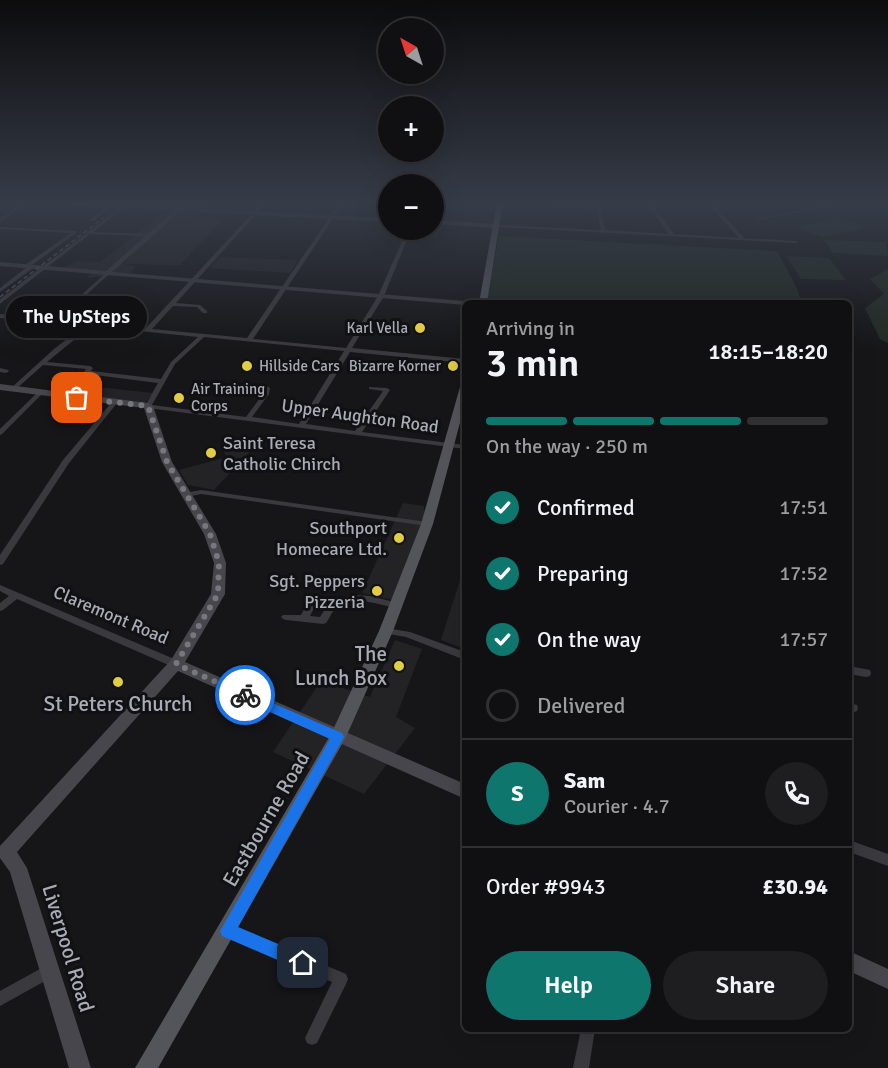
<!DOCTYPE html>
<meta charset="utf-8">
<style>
body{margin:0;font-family:Signika,sans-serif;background:#1e1e20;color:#f1f3f6;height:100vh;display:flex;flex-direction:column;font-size:22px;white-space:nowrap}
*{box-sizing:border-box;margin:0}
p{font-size:20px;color:#9c9d9f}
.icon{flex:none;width:33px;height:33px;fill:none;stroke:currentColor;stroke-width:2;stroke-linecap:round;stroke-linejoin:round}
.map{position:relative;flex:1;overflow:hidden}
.drawer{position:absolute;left:462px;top:300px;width:390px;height:732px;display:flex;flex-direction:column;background:#101012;border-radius:9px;box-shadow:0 6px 24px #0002,0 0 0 2px #303032}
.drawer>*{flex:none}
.needle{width:39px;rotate:321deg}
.buttons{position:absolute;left:378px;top:18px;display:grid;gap:12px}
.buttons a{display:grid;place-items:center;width:66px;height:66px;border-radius:50%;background:#101012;box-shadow:0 6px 24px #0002,0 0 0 2px #303032;font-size:30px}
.pin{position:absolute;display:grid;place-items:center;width:51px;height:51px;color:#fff;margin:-26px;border-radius:12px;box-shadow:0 3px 9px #0006}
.courier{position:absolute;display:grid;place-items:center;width:60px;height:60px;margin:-30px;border:4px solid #1a73e8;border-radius:50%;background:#fff;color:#222;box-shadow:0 2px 8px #0007}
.bubble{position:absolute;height:42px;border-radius:21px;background:#101012;box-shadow:0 6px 24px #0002,0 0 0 2px #303032;font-size:20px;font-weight:600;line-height:42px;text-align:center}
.summary em{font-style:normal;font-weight:600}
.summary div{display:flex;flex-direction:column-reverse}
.summary{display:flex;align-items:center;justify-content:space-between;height:102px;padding:0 24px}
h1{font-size:39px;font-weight:600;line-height:45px}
.bar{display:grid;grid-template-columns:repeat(4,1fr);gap:9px 6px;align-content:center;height:72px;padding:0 24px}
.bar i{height:8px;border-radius:4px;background:#303032}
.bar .selected{background:#0f766e}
.bar p{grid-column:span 4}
.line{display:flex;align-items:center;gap:15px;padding:0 24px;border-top:2px solid #303032}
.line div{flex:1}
.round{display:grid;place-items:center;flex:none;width:63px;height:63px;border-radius:32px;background:#1e1e20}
ol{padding:0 24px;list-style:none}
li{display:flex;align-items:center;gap:18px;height:66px}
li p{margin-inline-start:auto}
li .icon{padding:6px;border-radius:50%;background:#0f766e;color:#fff;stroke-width:4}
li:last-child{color:#9c9d9f}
li i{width:33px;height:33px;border:3px solid #303032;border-radius:50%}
.action{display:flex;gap:12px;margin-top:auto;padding:12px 24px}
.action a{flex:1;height:69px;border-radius:36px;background:#0f766e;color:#fff;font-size:24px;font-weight:600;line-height:69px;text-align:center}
.action a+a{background:#1e1e20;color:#f1f3f6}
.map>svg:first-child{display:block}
.built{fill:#232225}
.green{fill:#222a24}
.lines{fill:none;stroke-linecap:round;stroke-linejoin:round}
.minor{fill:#3a393e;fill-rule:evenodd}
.tertiary{fill:#3a393e;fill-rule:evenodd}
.secondary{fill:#46464c;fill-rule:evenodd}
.primary{fill:#54545b;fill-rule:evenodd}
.rail{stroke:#515157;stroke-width:1.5;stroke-dasharray:4.5 3;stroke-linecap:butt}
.route{fill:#1a73e8}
.done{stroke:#76777f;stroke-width:6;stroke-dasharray:0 10.8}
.poi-dot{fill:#e2cc44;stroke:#111113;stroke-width:2}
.labels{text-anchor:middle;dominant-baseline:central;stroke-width:6;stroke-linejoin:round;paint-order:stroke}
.far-poi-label{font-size:15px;fill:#a9abb7;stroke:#111113;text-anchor:end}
.street-label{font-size:18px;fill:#a9abb7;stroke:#111113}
.poi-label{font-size:18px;fill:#a9abb7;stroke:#111113;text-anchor:end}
.near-poi-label{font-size:21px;fill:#a9abb7;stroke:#111113;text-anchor:end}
.near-street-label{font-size:21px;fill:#a9abb7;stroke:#111113}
</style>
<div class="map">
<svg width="888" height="1068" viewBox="0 0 888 1068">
<rect width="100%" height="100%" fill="#161618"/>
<g class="built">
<path d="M 190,203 L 207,205 L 193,217 L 224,219 L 180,265 L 123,264 L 162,225 L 158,225 L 121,264 L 136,266 L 131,273 L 86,278 L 94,272 L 63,268 L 76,261 L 100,262 L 168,209 Z"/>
<path d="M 220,257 L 298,260 L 290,273 L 210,268 Z"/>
<path d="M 98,387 L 153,393 L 145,403 L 88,396 Z"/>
<path d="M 228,442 L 256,445 L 214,490 L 188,485 L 179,470 L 227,457 L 223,450 Z"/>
<path d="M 403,503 L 424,506 L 425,521 L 393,600 L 362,593 Z"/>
<path d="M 465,564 L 465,649 L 441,640 Z"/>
<path d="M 395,640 L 422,649 L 396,717 L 415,728 L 364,794 L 273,752 L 321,681 L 370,697 Z"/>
</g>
<g class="green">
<path d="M 841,218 L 868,228 L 823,237 L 796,227 Z"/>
<path d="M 499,236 L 777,251 L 798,290 L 801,303 L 494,303 L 487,300 Z"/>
<path d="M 824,240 L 886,242 L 888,256 L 833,253 Z"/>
<path d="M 786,256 L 829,258 L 846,280 L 801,279 Z"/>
<path d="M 888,269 L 888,343 L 880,339 L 865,308 L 884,294 L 870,279 Z"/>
</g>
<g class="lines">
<g class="minor">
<path d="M 24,202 L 28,202 L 0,222 L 0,219 Z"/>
<path d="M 127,202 L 131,202 L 93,232 L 149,234 L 151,234 L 151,236 L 90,234 L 0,304 L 0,299 Z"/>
<path d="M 263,202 L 267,202 L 176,303 L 200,305 L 207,311 L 207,313 L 203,313 L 197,307 L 173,306 L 152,329 L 247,338 L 340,202 L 344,202 L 253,339 L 346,348 L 378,296 L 407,230 L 411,230 L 384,296 L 352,348 L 465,359 L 465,363 L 350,352 L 306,424 L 355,431 L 383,391 L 369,389 L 369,387 L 387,388 L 390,390 L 362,432 L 465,445 L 465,449 L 148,408 L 145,406 L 158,383 L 87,374 L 84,372 L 86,369 L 43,365 L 15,390 L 11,390 L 11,388 L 54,349 L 84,326 L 0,318 L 0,314 L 53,320 L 107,272 L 109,273 L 109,274 L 59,320 L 146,328 ZM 91,326 L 198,337 L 171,362 L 161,379 L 91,371 L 93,368 L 90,366 L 47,362 ZM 204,337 L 344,351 L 299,424 L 252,417 L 269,394 L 270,388 L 267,386 L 265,387 L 263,394 L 246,417 L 152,405 L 175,364 Z"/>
<path d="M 596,202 L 600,202 L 601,207 L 603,208 L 601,209 L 605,230 L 669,234 L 646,202 L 650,202 L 674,234 L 739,238 L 707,202 L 711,202 L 744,238 L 796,241 L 798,242 L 796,243 L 497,227 L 495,226 L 497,225 L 601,230 L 597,209 L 553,207 L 551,206 L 553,205 L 597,207 Z"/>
<path d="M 834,202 L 838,202 L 833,206 L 758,220 L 756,219 L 832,204 Z"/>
<path d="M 110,205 L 113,206 L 94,221 L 90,221 L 90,219 Z"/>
<path d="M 0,227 L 75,231 L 77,232 L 31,266 L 33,266 L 33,268 L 0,292 L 0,288 L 27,267 L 25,267 L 25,265 L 71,233 L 0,229 Z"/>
<path d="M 0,368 L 8,370 L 9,371 L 6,373 L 0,372 Z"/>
<path d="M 40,391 L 42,392 L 42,394 L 2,434 L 0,435 L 0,429 L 38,392 Z"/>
<path d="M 114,401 L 117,403 L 69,463 L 3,564 L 0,565 L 0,555 L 63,460 L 112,402 Z"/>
<path d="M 201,490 L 427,522 L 431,524 L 427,526 L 201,494 L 187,497 L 183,495 L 184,493 Z"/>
<path d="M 0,585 L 179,661 L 181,664 L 179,667 L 176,668 L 173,667 L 17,599 L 3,610 L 0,611 L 0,603 L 9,596 L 0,591 Z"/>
<path d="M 354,595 L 370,596 L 398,603 L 400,605 L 398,607 L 395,608 C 377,604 348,593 334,610 C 331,614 329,619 326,623 L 323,624 L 286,620 L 283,619 L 281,617 L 283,615 L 301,615 L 308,602 L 311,601 L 330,604 L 343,597 ZM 314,608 L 325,609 L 320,617 L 310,616 Z"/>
<path d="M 386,628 L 410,632 L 465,652 L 465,660 L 406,637 L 383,633 L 381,631 L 383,629 Z"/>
<path d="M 849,666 L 870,670 L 871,673 L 870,676 L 866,677 L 849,674 Z"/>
<path d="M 853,704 L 857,705 L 858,708 L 857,711 L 849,714 L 849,705 Z"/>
<path d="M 849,840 L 888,854 L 888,866 L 849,852 Z"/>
<path d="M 228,924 L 346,974 L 348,979 L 346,984 L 317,1043 L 312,1045 L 307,1043 L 305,1038 L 332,982 L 223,936 L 221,931 L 223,926 Z"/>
<path d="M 49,964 L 54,966 L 56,971 L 54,976 L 0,1006 L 0,991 Z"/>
<path d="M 581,1029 L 595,1029 L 589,1068 L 573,1068 Z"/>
</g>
<g class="tertiary">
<path d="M 41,202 L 179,207 L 185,202 L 190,202 L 184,208 L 388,218 L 388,222 L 181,211 L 112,272 L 465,301 L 468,303 L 465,303 L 465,305 L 0,266 L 0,262 L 106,271 L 175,210 L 43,204 Z"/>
<path d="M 434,220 L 497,224 L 500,226 L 497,228 L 434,224 Z"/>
</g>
<g class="secondary">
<path d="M 0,384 L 148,403 L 153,406 L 172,462 L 216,534 L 226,563 L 225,594 L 185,662 L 465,784 L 465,799 L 178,671 L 17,852 L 27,868 L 91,1068 L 69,1068 L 10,872 L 0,858 L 0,846 L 171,660 L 211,594 L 214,563 L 204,534 L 162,462 L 144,408 L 0,390 Z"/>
<path d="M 849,951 L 888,969 L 888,989 L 849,971 Z"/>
</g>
<g class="primary">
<path d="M 497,202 L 503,202 L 487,303 L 479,303 Z"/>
<path d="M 465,384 L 465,404 L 433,524 L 393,631 L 346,737 L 158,1068 L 135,1068 L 331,734 L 379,631 L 421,524 L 460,387 Z"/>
</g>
<path class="rail" d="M 0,297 L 124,202"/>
</g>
<linearGradient id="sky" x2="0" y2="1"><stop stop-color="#0c0c0d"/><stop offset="0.58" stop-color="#363c48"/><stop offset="1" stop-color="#363c48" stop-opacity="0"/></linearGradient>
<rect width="888" height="351" fill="url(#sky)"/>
<path class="route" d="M 245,691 L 342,733 L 344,737 L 238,927 L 309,957 L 311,963 L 309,969 L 303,971 L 222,936 L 220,931 L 330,739 L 241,699 L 239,695 Z"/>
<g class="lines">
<path class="done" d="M 77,398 L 148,406 L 167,462 L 210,534 L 219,563 L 218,594 L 176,664 L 245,695"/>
</g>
<g class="poi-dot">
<circle cx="420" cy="328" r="6"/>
<circle cx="247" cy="366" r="6"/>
<circle cx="453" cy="366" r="6"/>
<circle cx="179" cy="398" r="6"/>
<circle cx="211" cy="453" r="6"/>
<circle cx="399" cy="538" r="6"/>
<circle cx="377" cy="591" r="6"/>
<circle cx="399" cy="666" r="6"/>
<circle cx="118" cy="682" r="6"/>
</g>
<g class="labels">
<g class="far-poi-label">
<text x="408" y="328">Karl Vella</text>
<text x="259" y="366" text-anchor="start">Hillside Cars</text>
<text x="441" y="366">Bizarre Korner</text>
<text x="191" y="389" text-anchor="start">Air Training<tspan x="191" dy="17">Corps</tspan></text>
</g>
<g class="street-label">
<text transform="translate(360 416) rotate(8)">Upper Aughton Road</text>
<text transform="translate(111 615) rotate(23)">Claremont Road</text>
</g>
<g class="poi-label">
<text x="223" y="443" text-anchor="start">Saint Teresa<tspan x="223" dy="21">Catholic Chirch</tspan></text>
<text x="387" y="528">Southport<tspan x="387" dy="21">Homecare Ltd.</tspan></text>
<text x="365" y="581">Sgt. Peppers<tspan x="365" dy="21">Pizzeria</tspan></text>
</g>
<g class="near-poi-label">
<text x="387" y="654">The<tspan x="387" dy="24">Lunch Box</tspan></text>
<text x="118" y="704" text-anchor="middle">St Peters Church</text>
</g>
<g class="near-street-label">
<text transform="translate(266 819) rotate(-60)">Eastbourne Road</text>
<text transform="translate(68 948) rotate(73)">Liverpool Road</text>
</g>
</g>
</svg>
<div class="buttons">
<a><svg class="needle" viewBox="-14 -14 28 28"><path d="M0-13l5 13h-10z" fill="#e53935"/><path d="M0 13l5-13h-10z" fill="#9c9d9f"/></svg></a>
<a>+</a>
<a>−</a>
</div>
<div class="pin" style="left:77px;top:398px;background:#ea580c"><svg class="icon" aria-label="bag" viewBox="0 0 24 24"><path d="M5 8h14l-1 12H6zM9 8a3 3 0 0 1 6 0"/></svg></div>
<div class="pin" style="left:303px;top:963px;background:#1f2937"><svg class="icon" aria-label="home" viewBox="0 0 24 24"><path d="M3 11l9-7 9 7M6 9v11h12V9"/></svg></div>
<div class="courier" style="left:245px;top:695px"><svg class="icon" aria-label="bike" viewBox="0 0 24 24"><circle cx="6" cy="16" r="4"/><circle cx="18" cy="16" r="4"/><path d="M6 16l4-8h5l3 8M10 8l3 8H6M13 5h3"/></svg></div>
<div class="bubble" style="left:6px;top:296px;width:141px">The UpSteps</div>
<section class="drawer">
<div class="summary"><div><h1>3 min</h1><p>Arriving in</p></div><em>18:15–18:20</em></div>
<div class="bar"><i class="selected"></i><i class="selected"></i><i class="selected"></i><i></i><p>On the way · 250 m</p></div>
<ol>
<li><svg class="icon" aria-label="check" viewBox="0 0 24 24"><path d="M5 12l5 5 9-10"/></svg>Confirmed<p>17:51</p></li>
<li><svg class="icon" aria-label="check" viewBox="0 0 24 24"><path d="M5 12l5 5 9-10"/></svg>Preparing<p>17:52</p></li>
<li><svg class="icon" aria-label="check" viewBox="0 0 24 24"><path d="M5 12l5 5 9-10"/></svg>On the way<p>17:57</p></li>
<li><i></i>Delivered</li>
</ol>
<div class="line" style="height:108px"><b class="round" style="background:#0f766e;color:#fff">S</b><div><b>Sam</b><p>Courier · 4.7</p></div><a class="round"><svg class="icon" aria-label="phone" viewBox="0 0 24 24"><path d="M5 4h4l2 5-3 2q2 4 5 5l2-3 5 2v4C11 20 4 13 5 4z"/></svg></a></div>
<div class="line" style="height:78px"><div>Order #9943</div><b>£30.94</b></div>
<div class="action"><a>Help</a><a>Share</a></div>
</section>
</div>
